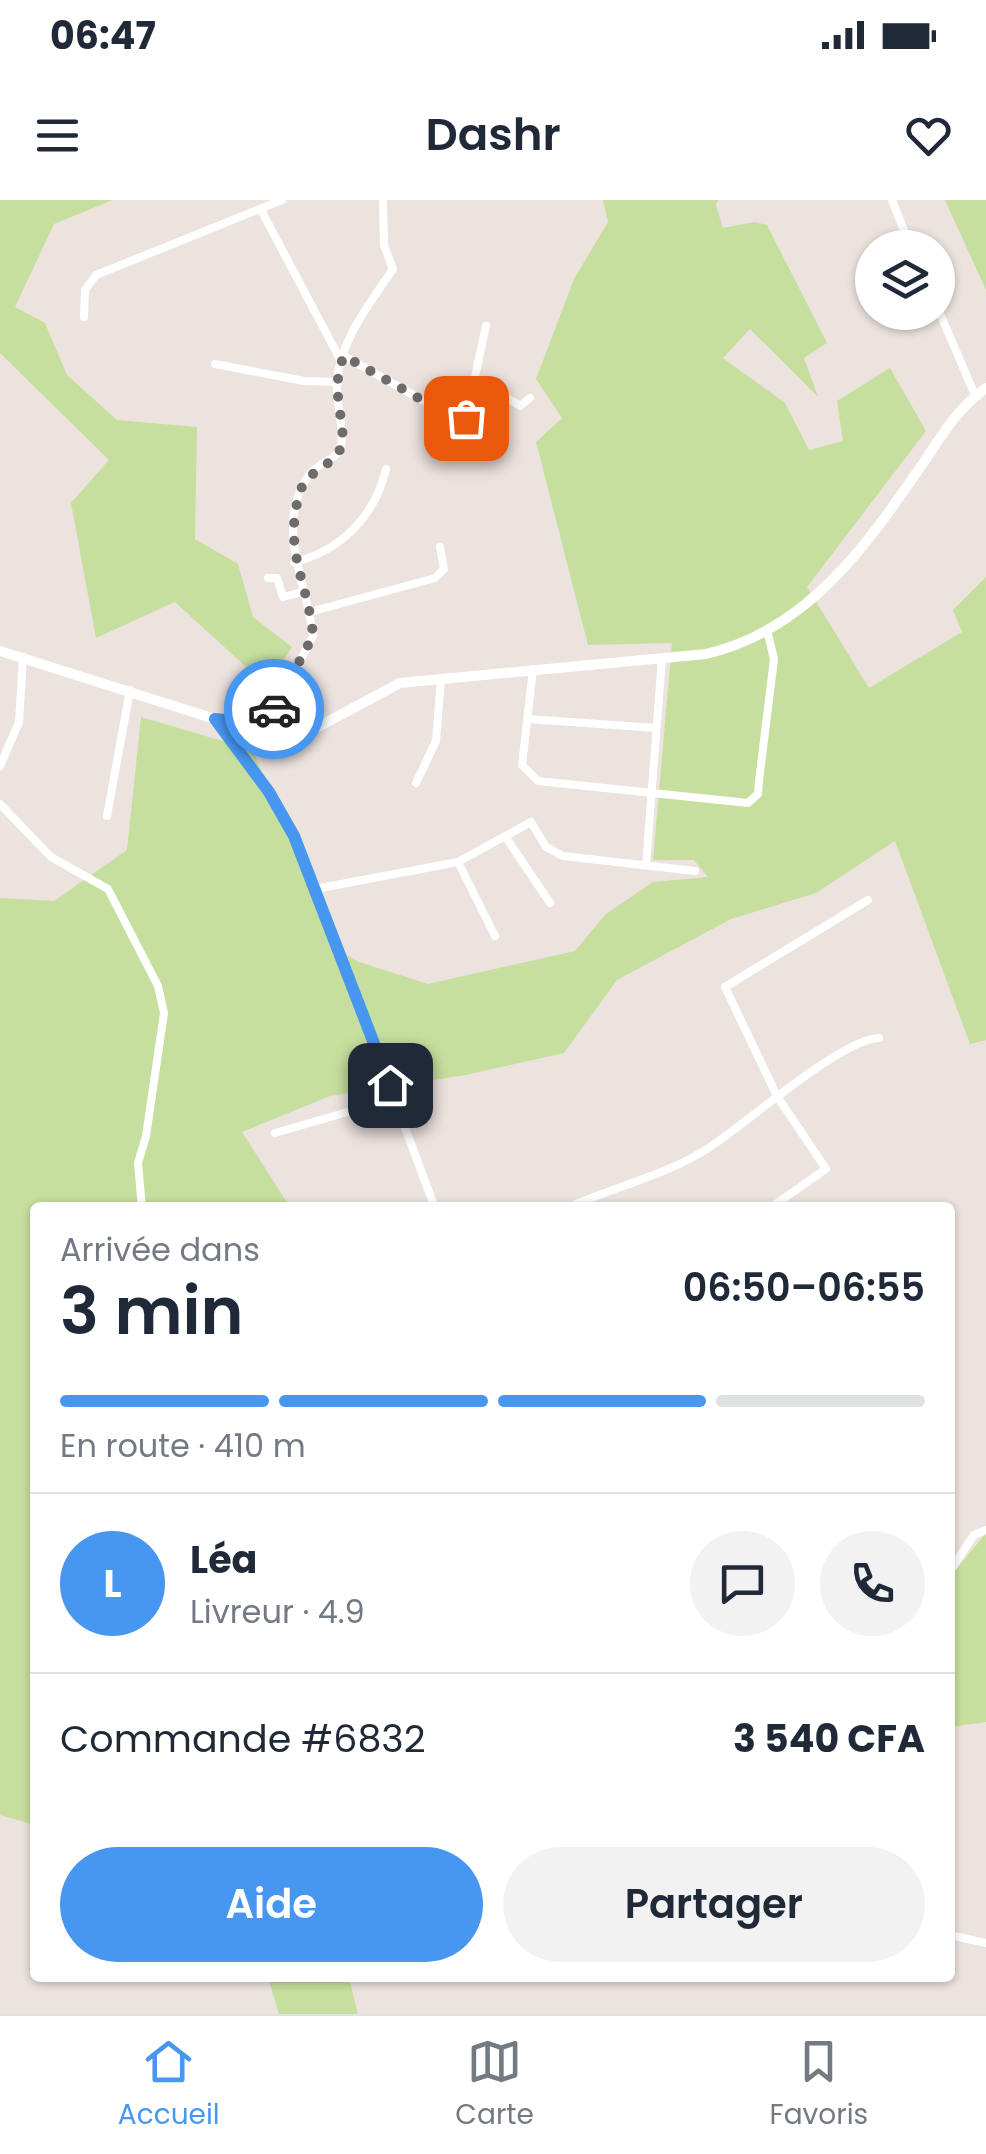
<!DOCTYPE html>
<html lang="fr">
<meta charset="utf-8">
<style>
body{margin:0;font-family:Poppins,sans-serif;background:#f2f2f3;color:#1f2937;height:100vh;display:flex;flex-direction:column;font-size:38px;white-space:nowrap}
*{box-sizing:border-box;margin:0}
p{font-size:32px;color:#747a83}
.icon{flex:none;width:55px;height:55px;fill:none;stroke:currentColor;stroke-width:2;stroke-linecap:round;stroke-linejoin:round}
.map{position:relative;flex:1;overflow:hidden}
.drawer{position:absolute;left:30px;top:1002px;width:925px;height:780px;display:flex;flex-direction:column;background:#fff;border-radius:10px;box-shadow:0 2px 8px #0004}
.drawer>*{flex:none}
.fabs{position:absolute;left:855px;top:30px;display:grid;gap:20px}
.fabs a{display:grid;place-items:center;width:100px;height:100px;border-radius:50%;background:#fff;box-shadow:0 2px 8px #0004;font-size:50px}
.pin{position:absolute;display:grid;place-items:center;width:85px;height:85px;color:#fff;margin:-42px;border-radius:20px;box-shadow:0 5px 15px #0006}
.courier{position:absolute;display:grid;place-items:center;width:100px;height:100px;margin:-50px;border:8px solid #4797f0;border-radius:50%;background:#fff;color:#222;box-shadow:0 2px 12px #0007}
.summary em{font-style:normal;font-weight:600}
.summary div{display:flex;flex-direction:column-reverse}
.summary{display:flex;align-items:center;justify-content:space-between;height:170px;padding:0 30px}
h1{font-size:65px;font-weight:600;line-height:75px}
.bar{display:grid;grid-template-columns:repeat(4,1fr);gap:15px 10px;align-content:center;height:120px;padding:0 30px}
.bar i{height:12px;border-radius:8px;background:#e0e1e3}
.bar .current{background:#4797f0}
.bar p{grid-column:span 4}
.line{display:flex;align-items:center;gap:25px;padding:0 30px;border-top:2px solid #e0e1e3}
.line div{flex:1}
.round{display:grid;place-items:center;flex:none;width:105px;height:105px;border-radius:52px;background:#f2f2f3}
.button{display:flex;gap:20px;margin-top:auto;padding:20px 30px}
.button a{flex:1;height:115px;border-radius:60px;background:#4797f0;color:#fff;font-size:40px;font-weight:600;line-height:115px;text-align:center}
.button a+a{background:#f2f2f3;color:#1f2937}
.status{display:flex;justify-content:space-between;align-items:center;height:70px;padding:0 50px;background:#fff;direction:ltr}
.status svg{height:28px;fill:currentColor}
header{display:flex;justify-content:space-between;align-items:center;height:130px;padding:0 30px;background:#fff;font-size:45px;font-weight:600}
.menu{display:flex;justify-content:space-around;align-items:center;height:140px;border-top:2px solid #e0e1e3;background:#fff;font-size:28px;color:#747a83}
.menu a{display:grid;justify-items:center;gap:5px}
.menu .current{color:#4797f0}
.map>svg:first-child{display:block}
.green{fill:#c7df9e}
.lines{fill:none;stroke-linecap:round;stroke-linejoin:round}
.street{stroke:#fff;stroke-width:8}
.secondary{stroke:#fff;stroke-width:10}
.done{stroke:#6f6b6a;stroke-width:10;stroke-dasharray:0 18}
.route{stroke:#4797f0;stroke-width:12}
</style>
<div class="status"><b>06:47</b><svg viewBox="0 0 49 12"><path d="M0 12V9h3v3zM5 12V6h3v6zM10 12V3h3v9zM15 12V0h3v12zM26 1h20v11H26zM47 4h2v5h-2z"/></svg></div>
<header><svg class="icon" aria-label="menu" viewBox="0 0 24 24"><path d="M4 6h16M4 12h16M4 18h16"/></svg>Dashr<svg class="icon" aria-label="heart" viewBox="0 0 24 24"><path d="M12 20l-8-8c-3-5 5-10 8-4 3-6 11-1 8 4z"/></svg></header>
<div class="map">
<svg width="986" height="1814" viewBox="0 0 986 1814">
<rect width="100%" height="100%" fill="#ece2de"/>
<g class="green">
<path d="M 0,0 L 113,0 L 54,24 L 15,107 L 45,123 L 67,175 L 117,220 L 197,227 L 195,339 L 238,364 L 253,417 L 292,447 L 267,486 L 175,402 L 96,438 L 71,303 L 109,260 L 0,153 Z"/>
<path d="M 603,0 L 718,0 L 716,5 L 723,28 L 754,22 L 767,25 L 827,143 L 804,158 L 818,197 L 750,129 L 723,158 L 785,203 L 809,250 L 843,241 L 837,201 L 890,168 L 926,231 L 807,387 L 869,488 L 962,432 L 953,410 L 986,377 L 986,840 L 970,844 L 895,641 L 816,693 L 731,719 L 617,780 L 564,853 L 466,875 L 330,896 L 242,932 L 290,1007 L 35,1008 L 35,1625 L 0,1615 L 0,698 L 54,701 L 127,650 L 141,517 L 253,550 L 332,747 L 359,762 L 428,784 L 575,751 L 606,714 L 653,682 L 708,677 L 694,660 L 653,660 L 672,443 L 588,445 L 536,242 L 562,218 L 536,179 L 574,79 L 608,22 Z"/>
<path d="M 945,0 L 986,0 L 986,90 Z"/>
<path d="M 986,1333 L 986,1522 L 950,1527 L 950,1377 Z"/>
<path d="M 268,1778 L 349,1778 L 358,1814 L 279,1814 Z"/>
</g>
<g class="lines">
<g class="street">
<path d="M 892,0 L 911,48"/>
<path d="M 261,10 L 341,161"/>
<path d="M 938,109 L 975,195"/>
<path d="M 84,117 L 85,90 L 96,75 L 282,0"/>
<path d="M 344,156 L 438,209 L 489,228"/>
<path d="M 215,164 L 304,181 L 337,182"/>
<path d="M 474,193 L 493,189 L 520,206 L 530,198"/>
<path d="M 466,218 L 486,126"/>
<path d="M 294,362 C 341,351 375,316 386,269"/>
<path d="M 268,378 L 277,378 L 283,397 L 302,392"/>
<path d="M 310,412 L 435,378 L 444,369 L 440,347"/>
<path d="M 533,469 L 522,565 L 538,581 L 748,603 L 758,594 L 759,581 L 774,459 L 768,434"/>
<path d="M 215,519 L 269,592 L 305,660 L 435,1008"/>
<path d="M 528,519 L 656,528"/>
<path d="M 267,524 L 313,436 C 308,385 273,325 309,275 C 317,264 331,261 340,251 C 346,229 335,203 337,181 C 340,140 371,102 393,69 L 384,45 L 383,2"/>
<path d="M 0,566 L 19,522 L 23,457"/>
<path d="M 416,583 L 436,541 L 441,479"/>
<path d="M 0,604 L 51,657 L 108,689 L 158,786 L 164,813 L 146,936 L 138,963 L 142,1008"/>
<path d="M 107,616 L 130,490"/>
<path d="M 505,636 L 550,703"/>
<path d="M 458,662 L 495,736"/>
<path d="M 646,665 L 662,458"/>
<path d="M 315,689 L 458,662 L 531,622 L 546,647 L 563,656 L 695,671"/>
<path d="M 275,933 L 358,909 L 396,904"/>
<path d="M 567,1008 C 613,987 668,975 710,947 C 746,924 841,839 879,838"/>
<path d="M 770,1008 L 826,969 L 777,896 L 725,787 L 868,700"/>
<path d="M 950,1371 L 974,1335 L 986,1330"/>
<path d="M 950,1735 L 986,1743"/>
</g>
<path class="secondary" d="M 0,451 L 215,519 L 314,529 L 400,483 L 706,454 C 808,430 865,347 922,265 C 941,237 957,208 986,188"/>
</g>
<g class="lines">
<path class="done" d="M 274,509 L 313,436 C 309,384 282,350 300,292 C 307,269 334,267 341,247 C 348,225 328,191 344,156 L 438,209 L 466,218"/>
<path class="route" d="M 274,509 L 267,524 L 215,519 L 269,592 L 294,636 L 390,885"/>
</g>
</svg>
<div class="fabs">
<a><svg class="icon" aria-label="layers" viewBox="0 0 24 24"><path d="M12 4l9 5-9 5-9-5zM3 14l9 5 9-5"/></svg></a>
</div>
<div class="pin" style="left:466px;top:218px;background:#ea580c"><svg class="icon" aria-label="bag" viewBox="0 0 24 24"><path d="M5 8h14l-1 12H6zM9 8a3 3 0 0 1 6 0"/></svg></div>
<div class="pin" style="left:390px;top:885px;background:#1f2937"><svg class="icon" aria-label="home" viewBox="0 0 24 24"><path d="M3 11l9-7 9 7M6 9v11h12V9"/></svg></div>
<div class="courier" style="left:274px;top:509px"><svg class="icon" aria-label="car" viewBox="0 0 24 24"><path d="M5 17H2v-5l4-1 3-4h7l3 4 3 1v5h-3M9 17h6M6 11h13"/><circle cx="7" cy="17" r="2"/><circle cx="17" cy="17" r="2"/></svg></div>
<section class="drawer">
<div class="summary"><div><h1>3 min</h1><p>Arrivée dans</p></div><em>06:50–06:55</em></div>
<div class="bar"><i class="current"></i><i class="current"></i><i class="current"></i><i></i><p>En route · 410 m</p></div>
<div class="line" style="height:180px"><b class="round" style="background:#4797f0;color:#fff">L</b><div><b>Léa</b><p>Livreur · 4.9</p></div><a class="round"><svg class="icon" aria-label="chat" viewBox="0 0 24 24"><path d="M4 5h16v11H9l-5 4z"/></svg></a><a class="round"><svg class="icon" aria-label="phone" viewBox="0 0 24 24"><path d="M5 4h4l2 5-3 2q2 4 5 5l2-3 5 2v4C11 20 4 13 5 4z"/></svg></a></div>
<div class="line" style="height:130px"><div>Commande #6832</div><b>3 540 CFA</b></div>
<div class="button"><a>Aide</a><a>Partager</a></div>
</section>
</div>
<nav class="menu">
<a class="current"><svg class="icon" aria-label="home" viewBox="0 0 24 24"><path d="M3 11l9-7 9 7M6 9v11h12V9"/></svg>Accueil</a>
<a><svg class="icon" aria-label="map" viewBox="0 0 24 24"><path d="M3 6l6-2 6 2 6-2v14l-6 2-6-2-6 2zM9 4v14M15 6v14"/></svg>Carte</a>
<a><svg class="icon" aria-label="saved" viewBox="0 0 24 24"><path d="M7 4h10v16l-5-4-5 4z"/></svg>Favoris</a>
</nav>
